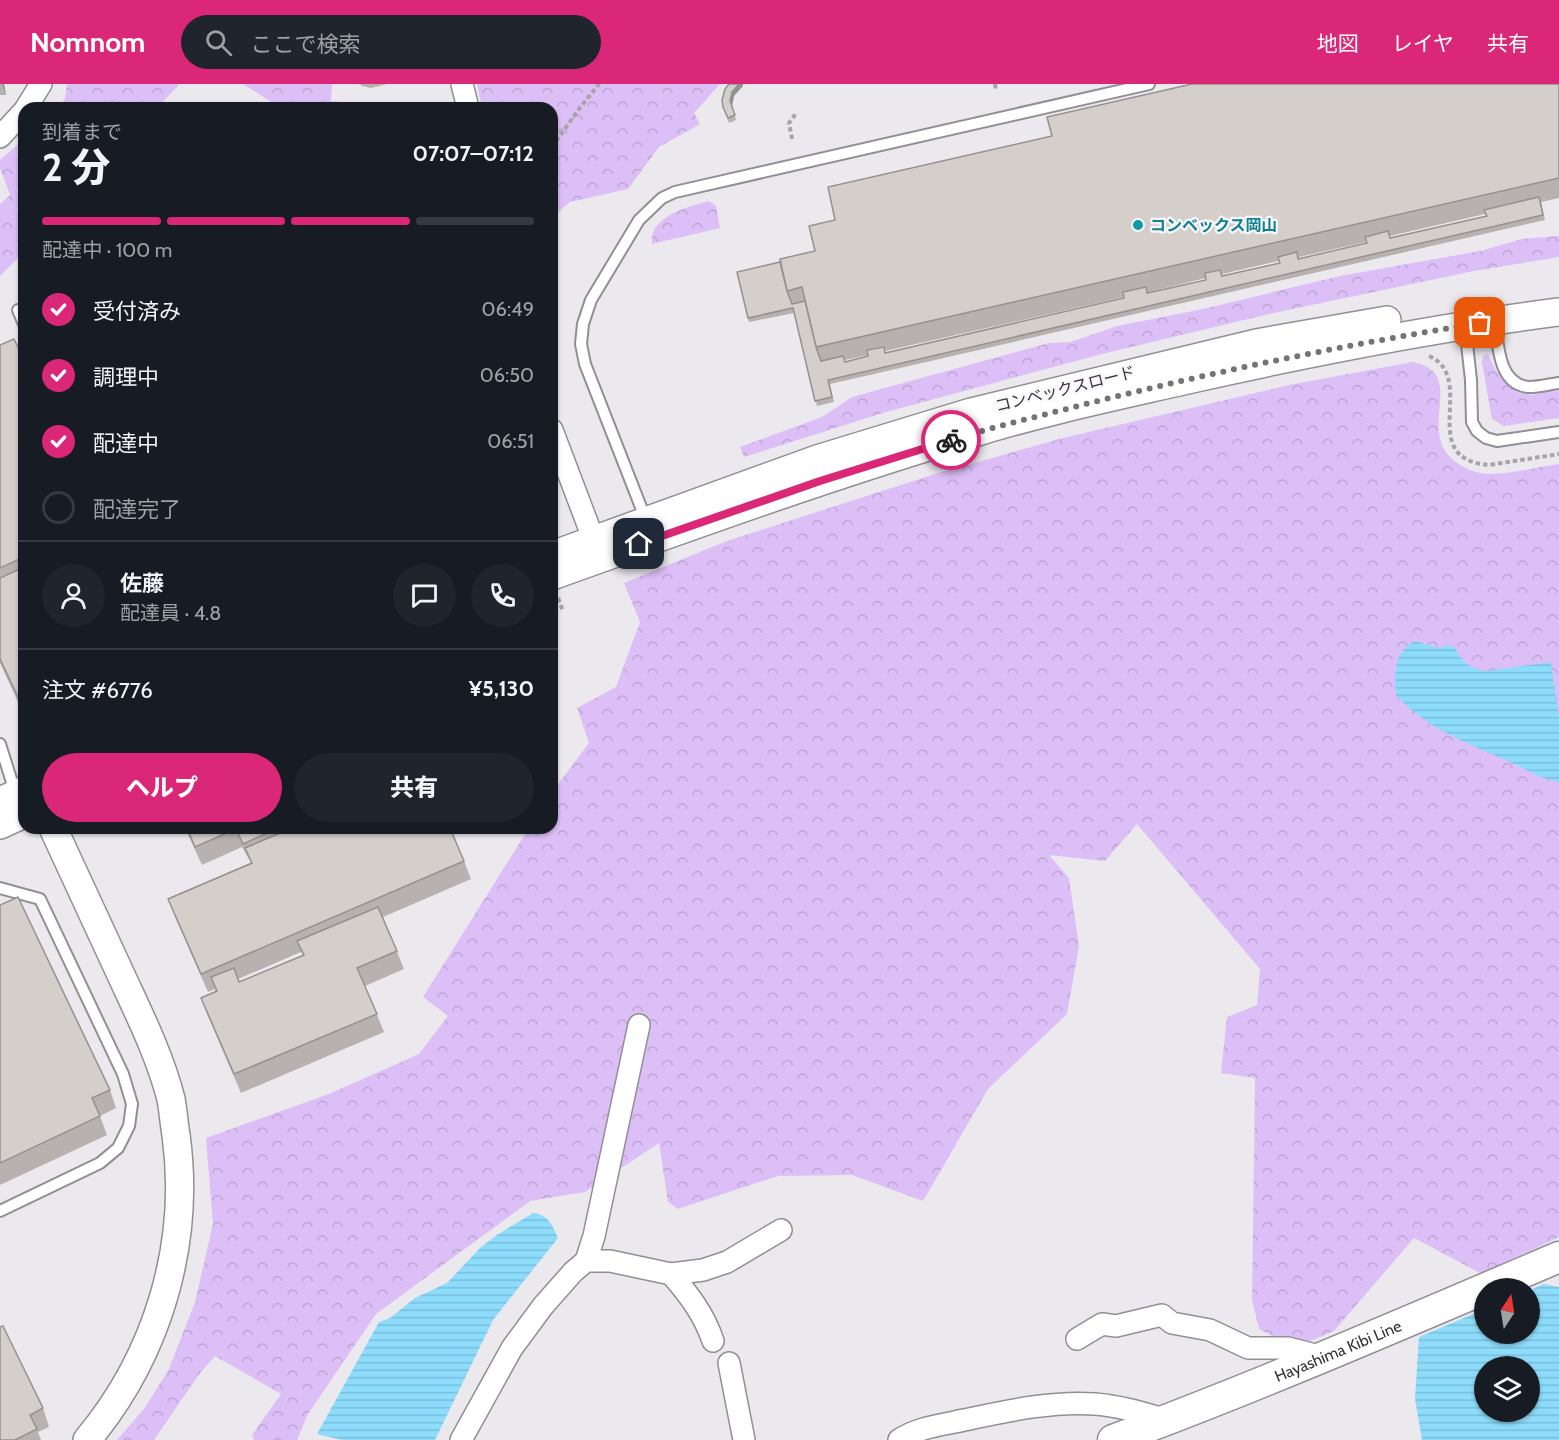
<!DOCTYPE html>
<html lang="ja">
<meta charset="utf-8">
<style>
body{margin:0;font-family:Cabin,"Noto Sans JP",sans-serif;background:#20242c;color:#f1f3f6;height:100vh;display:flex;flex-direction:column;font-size:22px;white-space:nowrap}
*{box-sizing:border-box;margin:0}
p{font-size:20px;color:#9ea1a6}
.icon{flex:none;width:33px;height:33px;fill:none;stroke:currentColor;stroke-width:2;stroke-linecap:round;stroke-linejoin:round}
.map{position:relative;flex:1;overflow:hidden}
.side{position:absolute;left:18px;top:18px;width:540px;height:732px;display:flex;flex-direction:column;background:#171b24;border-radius:18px;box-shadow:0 2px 4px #0004}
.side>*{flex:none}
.needle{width:39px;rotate:12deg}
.buttons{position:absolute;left:1474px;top:1194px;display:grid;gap:12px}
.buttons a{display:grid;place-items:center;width:66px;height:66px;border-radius:50%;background:#171b24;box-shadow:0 2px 4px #0004;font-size:30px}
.pin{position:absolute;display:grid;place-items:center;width:51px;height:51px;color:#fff;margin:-26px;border-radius:12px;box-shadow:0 3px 9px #0006}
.courier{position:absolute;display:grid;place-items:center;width:60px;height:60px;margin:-30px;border:4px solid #db2777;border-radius:50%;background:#fff;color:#222;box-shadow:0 2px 8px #0007}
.summary em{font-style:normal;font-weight:800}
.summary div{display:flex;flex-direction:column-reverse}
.summary{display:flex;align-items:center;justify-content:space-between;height:102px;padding:0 24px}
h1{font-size:39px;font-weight:800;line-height:45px}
.bar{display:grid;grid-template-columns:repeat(4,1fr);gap:9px 6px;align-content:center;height:72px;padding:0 24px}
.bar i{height:8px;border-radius:4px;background:#363941}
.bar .current{background:#db2777}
.bar p{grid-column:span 4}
.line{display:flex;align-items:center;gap:15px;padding:0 24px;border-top:2px solid #363941}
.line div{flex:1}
.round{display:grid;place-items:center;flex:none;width:63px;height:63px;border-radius:32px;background:#20242c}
ol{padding:0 24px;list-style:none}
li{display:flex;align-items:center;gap:18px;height:66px}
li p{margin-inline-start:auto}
li .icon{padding:6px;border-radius:50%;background:#db2777;color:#fff;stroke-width:4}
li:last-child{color:#9ea1a6}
li i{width:33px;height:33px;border:3px solid #363941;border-radius:50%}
.primary-button{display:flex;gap:12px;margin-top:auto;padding:12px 24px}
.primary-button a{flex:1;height:69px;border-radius:36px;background:#db2777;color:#fff;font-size:24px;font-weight:800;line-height:69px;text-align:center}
.primary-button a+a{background:#20242c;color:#f1f3f6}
header{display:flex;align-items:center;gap:36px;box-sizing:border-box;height:84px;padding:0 30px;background:#db2777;color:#fff}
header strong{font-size:28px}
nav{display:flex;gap:33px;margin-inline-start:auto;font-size:21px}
.search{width:420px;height:54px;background:#20242c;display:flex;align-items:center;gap:15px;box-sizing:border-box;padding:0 21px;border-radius:33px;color:#9ea1a6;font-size:22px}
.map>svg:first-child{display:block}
.forest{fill:url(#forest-crowns)}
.water{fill:url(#water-rules);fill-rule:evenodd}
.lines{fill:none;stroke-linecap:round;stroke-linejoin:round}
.service-casing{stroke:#928f94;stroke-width:14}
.minor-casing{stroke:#928f94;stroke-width:24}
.tertiary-casing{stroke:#928f94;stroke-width:30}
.secondary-casing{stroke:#928f94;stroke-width:33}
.path{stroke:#a6a4a8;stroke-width:4;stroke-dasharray:4.5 3;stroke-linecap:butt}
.service{stroke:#fff;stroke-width:10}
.minor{stroke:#fff;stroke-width:21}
.tertiary{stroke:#fff;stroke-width:27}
.secondary{stroke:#fff;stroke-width:30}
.wall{fill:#b7b2af;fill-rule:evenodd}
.shaded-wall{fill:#95918f}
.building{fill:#d5cfcc;stroke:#95918f;stroke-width:1.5}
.done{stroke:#757376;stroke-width:6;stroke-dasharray:0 10.8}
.route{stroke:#db2777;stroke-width:8}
.culture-dot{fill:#0f9aa8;stroke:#f9f6fb;stroke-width:2}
.labels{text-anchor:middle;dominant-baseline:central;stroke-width:4.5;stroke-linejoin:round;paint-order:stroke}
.culture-label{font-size:16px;font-weight:bold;fill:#0d838f;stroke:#f9f6fb;text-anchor:start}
.street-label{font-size:16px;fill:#353436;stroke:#f9f6fb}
</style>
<header>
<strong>Nomnom</strong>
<div class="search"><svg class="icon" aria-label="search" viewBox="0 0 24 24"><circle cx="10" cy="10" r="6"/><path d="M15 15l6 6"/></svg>ここで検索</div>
<nav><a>地図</a><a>レイヤ</a><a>共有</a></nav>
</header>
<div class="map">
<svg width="1559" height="1356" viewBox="0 0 1559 1356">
<defs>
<pattern id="forest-crowns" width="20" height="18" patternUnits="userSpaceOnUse" patternTransform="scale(1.5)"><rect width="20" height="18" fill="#dcbff6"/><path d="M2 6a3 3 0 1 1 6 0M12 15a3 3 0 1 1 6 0" fill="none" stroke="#bda5d4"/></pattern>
<pattern id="water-rules" width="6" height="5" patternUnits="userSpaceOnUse" patternTransform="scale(1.5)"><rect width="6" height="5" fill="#8ddcfb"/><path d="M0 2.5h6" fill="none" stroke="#7abdd8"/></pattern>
</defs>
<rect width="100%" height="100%" fill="#ebe9ee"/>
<g class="forest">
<path d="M 67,0 L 180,0 L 157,24 L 60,24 L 65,14 Z"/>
<path d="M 243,0 L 332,0 L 331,17 L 403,24 L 281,24 Z"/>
<path d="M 477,0 L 720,0 L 694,29 L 700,40 L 659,63 L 628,105 L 570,118 L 552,133 L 552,24 L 482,24 Z"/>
<path d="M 24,55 L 24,168 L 0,192 L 0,120 L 10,111 L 0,84 L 0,76 Z"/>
<path d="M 709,117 L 716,122 L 720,144 L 652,160 C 648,133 689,122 709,117 Z"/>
<path d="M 1559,152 L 1559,173 L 1474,187 L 1269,230 L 1102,270 L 886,328 L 744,373 L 740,363 L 822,333 L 852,313 L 1049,259 L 1071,258 L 1117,242 L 1203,225 L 1340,192 L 1480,167 L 1522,155 Z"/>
<path d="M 1488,270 L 1496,287 L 1517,308 L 1532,311 L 1552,306 L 1559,307 L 1559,334 L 1504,342 L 1492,335 L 1482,279 L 1483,272 Z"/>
<path d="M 1413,278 C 1471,290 1411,350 1459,380 C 1468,386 1479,390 1490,390 C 1512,390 1537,383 1559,380 L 1559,1153 L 1482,1190 L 1414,1154 L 1334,1247 L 1308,1258 L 1278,1255 L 1259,1245 L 1252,1216 L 1255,994 L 1221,989 L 1227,933 L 1257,921 L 1260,885 L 1137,740 L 1105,777 L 1049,771 L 1069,794 L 1079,862 L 1067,930 L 988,1005 L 923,1117 L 852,1091 L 778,1092 L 678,1125 L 668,1118 L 659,1059 L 585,1108 L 530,1117 L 376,1230 L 308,1330 L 297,1356 L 254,1356 L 252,1351 L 281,1310 L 215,1272 L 200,1289 L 154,1356 L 117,1356 L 144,1325 L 169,1285 L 195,1218 L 213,1140 L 206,1054 L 329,1010 L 419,970 L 448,932 L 423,913 L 529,744 L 552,744 L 552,708 L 589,659 L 577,624 L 616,603 L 640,538 L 624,499 L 727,457 L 935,390 L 1063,354 L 1204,321 L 1289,301 Z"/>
</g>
<g class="water">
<path d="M 1415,557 L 1439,564 L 1449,561 L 1454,562 C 1461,577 1470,585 1486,587 L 1551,578 L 1559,635 L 1559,698 C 1540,695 1525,685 1508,677 C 1467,659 1427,645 1396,611 C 1394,591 1394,566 1415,557 Z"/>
<path d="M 533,1129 C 548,1131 552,1140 558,1154 L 493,1236 L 435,1356 L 342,1356 L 317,1350 L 379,1238 L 390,1234 L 415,1214 L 447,1199 L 481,1163 L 497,1151 Z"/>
<path d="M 1544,1200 L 1559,1203 L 1559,1356 L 1422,1356 L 1415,1315 L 1419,1253 L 1485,1225 L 1485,1250 L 1530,1250 L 1530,1206 ZM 1530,1282 L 1530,1328 L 1485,1328 L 1485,1282 Z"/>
</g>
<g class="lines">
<defs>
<g id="service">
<path d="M 18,226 L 24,240"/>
<path d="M 1495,237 C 1498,260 1498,302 1530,303 C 1539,303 1550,300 1559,299"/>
<path d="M 1465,242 L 1471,296 L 1472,338 L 1477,347 L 1486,354 L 1497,357 L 1559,348"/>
<path d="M 646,436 L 585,280 L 581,260 L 583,240 L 591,216 L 639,136 L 662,114 L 675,108 L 1149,0"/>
<path d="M 0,660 L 16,711"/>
<path d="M 0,804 L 40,815 L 123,990 L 132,1020 L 129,1042 L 118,1064 L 100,1079 L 0,1127"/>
</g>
<g id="minor">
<path d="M 462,0 L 468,24"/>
<path d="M 26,24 L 41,0"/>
<path d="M 0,53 L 24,27"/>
<path d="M 552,346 L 593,454"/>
<path d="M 586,1177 L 594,1152 L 639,941"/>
<path d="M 671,1190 C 689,1211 704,1230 713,1257"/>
<path d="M 1077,1255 L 1102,1240 L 1116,1242 L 1162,1231 L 1172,1239 L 1210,1246 L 1248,1264 L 1288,1264 L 1323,1273"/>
<path d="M 729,1279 L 744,1356"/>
<path d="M 461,1356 L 512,1264 L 543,1222 L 573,1188 L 586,1177 L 610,1177 L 671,1190 L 703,1186 L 727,1178 L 781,1146"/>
<path d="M 899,1356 C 918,1343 943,1341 964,1336 C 1007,1327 1051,1317 1095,1320 C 1120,1322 1143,1329 1167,1336"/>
</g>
<g id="tertiary">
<path d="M 552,471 L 817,375 L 971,328 L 1256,259 L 1387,236"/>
<path d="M 552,492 C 692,442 832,391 974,349 C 1042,328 1113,313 1183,297 C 1307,269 1432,244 1559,228"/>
<path d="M 0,717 L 24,706"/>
<path d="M 0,741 L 24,730"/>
<path d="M 53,744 C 76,793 99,843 122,893 C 140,932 160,972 171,1015 C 173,1026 174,1039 176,1051 C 191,1160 158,1271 87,1356"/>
</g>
<g id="secondary">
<path id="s1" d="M 1113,1356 C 1264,1300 1411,1236 1559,1173"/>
</g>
</defs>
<use href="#service" class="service-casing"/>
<use href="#minor" class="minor-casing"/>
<use href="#tertiary" class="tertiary-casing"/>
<use href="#secondary" class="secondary-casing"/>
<g class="path">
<path d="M 995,0 L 996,7"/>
<path d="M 792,55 L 789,39 L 797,28"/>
<path d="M 552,63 L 579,25 L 599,0"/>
<path d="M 1429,272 C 1479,294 1414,375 1489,381 L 1559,370"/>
<path d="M 558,514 L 563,527"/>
</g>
<use href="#service" class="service"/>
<use href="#minor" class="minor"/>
<use href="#tertiary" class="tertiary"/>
<use href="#secondary" class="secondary"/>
</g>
<g class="wall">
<path d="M 0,0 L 4,0 L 6,11 L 0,11 Z"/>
<path d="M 360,0 L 387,0 L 371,4 L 362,2 Z"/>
<path d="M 1559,0 L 1559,114 L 1541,118 L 1545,136 L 830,300 L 834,318 L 817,322 L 794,229 L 749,238 L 748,234 L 780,178 L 815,167 L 835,136 L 1052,52 ZM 1485,130 L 1486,132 L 1390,154 L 1390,152 ZM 1366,158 L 1367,159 L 1299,175 L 1299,173 ZM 1279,177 L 1280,179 L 1222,192 L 1222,190 ZM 1206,194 L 1206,196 L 1148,209 L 1148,208 ZM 1124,213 L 1124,214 L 886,269 L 885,267 ZM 868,271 L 868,272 L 845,278 L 845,276 Z"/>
<path d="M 743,2 L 734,12 L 732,22 L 736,36 L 729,39 L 723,23 Z"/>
<path d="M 0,261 L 24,276 L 24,631 L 0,579 Z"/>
<path d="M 185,744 L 460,744 L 451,747 L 464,777 L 471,795 L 383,833 L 404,885 L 365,902 L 384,948 L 241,1009 L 208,932 L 201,914 L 216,908 L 215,905 L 208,908 L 175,833 L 168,815 L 251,779 L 242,763 L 202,781 ZM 301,868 L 303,872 L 239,898 L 238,895 Z"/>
<path d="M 0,821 L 110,1006 L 116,1024 L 100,1032 L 107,1051 L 0,1101 Z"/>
<path d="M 0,1243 L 43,1324 L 49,1343 L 38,1348 L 41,1356 L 0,1356 Z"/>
</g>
<g class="shaded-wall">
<path d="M 2,0 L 4,0 L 6,11 Z"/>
<path d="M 739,0 L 743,0 L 743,2 L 734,12 L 732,22 L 736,36 L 730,17 L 732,8 Z"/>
</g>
<g class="building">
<path d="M 729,0 L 739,0 L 732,8 L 730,17 L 735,31 L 728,34 L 723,23 L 722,16 L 725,5 Z"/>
<path d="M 1192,0 L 1559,0 L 1559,94 L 816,263 L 802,203 L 787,207 L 780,175 L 815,167 L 809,142 L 835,136 L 828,103 L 1052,52 L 1047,33 Z"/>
<path d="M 1539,113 L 1543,131 L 828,296 L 832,313 L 815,317 L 793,224 L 748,234 L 737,188 L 780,178 L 787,207 L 792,220 L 805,217 L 816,263 L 821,277 L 843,272 L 845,278 L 868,272 L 867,266 L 884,263 L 885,269 L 1124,214 L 1123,208 L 1146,203 L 1147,209 L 1206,196 L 1205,189 L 1220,186 L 1222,192 L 1280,179 L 1278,173 L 1297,168 L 1298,175 L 1367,159 L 1365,153 L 1388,147 L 1390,154 L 1487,132 L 1484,126 Z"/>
<path d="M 14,255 L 24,276 L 24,473 L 0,484 L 0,261 Z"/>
<path d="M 24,483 L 24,618 L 21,619 L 0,575 L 0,494 Z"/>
<path d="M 187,744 L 278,744 L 243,760 L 236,745 L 195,763 Z"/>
<path d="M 292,744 L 450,744 L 464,777 L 201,890 L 168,815 L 252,779 L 245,764 Z"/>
<path d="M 18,813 L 110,1006 L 92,1014 L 100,1032 L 0,1079 L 0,821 Z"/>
<path d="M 378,823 L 397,867 L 357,884 L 377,930 L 234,990 L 201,914 L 217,907 L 211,893 L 234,884 L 239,898 L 304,871 L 297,857 Z"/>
<path d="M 3,1242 L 43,1324 L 30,1331 L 37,1345 L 15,1356 L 0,1356 L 0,1243 Z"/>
</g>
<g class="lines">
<path class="done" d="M 951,356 C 993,343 1036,333 1078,322 C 1211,288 1345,261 1480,239"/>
<path class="route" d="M 639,460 L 820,397 L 951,356"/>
</g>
<circle class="culture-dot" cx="1138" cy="141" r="6"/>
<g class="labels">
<g class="culture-label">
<text x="1150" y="141">コンベックス岡山</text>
</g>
<g class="street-label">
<text transform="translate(1065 305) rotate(-14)">コンベックスロード</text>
<text stroke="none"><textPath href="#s1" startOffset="242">Hayashima Kibi Line</textPath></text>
</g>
</g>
</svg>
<div class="buttons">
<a><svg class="needle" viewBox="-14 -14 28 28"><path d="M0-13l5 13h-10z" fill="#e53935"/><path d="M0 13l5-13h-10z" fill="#9ea1a6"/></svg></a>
<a><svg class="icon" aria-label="layers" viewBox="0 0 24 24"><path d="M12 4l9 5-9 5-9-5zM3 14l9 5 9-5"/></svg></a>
</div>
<div class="pin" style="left:1480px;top:239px;background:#ea580c"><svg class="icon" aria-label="bag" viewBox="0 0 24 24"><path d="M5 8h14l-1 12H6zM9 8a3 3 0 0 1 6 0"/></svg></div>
<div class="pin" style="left:639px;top:460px;background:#1f2937"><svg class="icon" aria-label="home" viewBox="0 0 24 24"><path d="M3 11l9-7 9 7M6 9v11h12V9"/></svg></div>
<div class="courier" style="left:951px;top:356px"><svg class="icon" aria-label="bike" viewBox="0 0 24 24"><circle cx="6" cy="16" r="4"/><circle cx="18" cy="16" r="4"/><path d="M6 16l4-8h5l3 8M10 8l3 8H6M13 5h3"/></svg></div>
<section class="side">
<div class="summary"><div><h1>2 分</h1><p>到着まで</p></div><em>07:07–07:12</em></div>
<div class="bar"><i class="current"></i><i class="current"></i><i class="current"></i><i></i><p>配達中 · 100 m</p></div>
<ol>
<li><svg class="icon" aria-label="check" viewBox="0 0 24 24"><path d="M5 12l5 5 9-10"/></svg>受付済み<p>06:49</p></li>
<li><svg class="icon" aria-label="check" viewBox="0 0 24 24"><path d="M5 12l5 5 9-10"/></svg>調理中<p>06:50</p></li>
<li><svg class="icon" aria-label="check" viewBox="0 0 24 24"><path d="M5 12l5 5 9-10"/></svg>配達中<p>06:51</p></li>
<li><i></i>配達完了</li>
</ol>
<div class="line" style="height:108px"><a class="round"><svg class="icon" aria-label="person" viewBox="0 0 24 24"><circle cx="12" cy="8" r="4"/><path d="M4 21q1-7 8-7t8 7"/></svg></a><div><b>佐藤</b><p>配達員 · 4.8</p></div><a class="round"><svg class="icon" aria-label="chat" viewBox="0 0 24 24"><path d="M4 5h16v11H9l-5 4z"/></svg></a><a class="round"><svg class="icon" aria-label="phone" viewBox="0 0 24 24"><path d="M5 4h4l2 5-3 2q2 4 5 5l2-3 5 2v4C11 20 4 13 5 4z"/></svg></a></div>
<div class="line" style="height:78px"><div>注文 #6776</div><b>¥5,130</b></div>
<div class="primary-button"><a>ヘルプ</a><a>共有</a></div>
</section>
</div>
